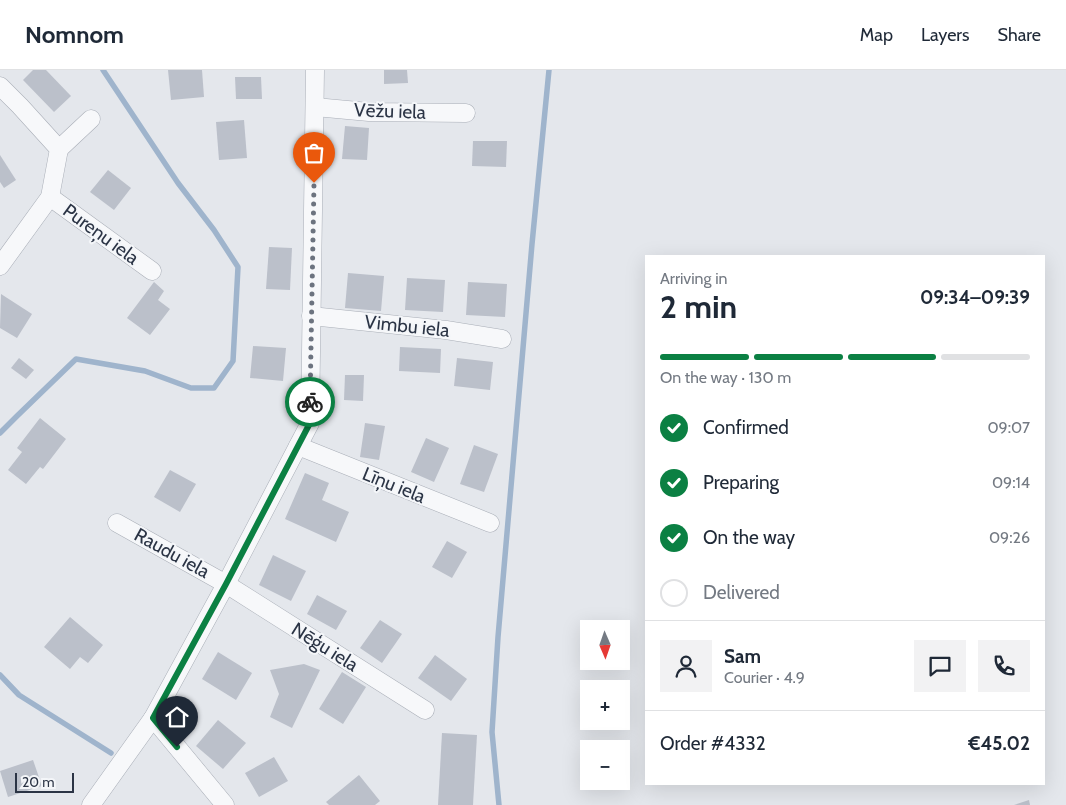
<!DOCTYPE html>
<meta charset="utf-8">
<style>
body{margin:0;font-family:Cabin,sans-serif;background:#f2f2f3;color:#1f2937;height:100vh;display:flex;flex-direction:column;font-size:19px;white-space:nowrap}
*{box-sizing:border-box;margin:0}
p{font-size:16px;color:#747a83}
.icon{flex:none;width:28px;height:28px;fill:none;stroke:currentColor;stroke-width:2;stroke-linecap:round;stroke-linejoin:round}
.map{position:relative;flex:1;overflow:hidden}
.side{position:absolute;left:645px;top:185px;width:400px;height:530px;display:flex;flex-direction:column;background:#fff;border-radius:0px;box-shadow:0 5px 20px #0002}
.side>*{flex:none}
.needle{width:32px;rotate:178deg}
.fabs{position:absolute;left:580px;top:550px;display:grid;gap:10px}
.fabs a{display:grid;place-items:center;width:50px;height:50px;border-radius:0px;background:#fff;box-shadow:0 5px 20px #0002;font-size:25px}
.scale{position:absolute;left:15px;bottom:12px;width:59px;box-sizing:border-box;padding-left:5px;border:2px solid #2b3445;border-top:0;font-size:14px;line-height:18px;white-space:nowrap;color:#2b3445;-webkit-text-stroke:4px #f4f6f9;paint-order:stroke}
.pin{position:absolute;display:grid;place-items:center;width:42px;height:42px;color:#fff;margin:-51px -21px;border-radius:50% 50% 50% 0;rotate:-45deg;box-shadow:0 0 5px #0007}
.pin .icon{rotate:45deg}
.courier{position:absolute;display:grid;place-items:center;width:50px;height:50px;margin:-25px;border:4px solid #0b8043;border-radius:50%;background:#fff;color:#222;box-shadow:0 1px 6px #0007}
.headline em{font-style:normal;font-weight:800}
.headline div{display:flex;flex-direction:column-reverse}
.headline{display:flex;align-items:center;justify-content:space-between;height:85px;padding:0 15px}
h1{font-size:32px;font-weight:800;line-height:38px}
.bar{display:grid;grid-template-columns:repeat(4,1fr);gap:8px 5px;align-content:center;height:60px;padding:0 15px}
.bar i{height:6px;border-radius:4px;background:#e0e1e3}
.bar .selected{background:#0b8043}
.bar p{grid-column:span 4}
.line{display:flex;align-items:center;gap:12px;padding:0 15px;border-top:1px solid #e0e1e3}
.line div{flex:1}
.round{display:grid;place-items:center;flex:none;width:52px;height:52px;border-radius:0px;background:#f2f2f3}
ol{padding:0 15px;list-style:none}
li{display:flex;align-items:center;gap:15px;height:55px}
li p{margin-inline-start:auto}
li .icon{padding:5px;border-radius:50%;background:#0b8043;color:#fff;stroke-width:4}
li:last-child{color:#747a83}
li i{width:28px;height:28px;border:2px solid #e0e1e3;border-radius:50%}
header{display:flex;align-items:center;gap:30px;box-sizing:border-box;height:70px;padding:0 25px;background:#fff;border-bottom:1px solid #e0e1e3}
header strong{font-size:24px}
nav{display:flex;gap:28px;margin-inline-start:auto;font-size:18px}
.map>svg:first-child{display:block}
.lines{fill:none;stroke-linecap:round;stroke-linejoin:round}
.stream{stroke:#9fb4cc;stroke-width:5.5}
.building{fill:#bbc0ca}
.street-casing{stroke:#a9aeb7;stroke-width:19}
.street{stroke:#f7f8fa;stroke-width:18}
.done{stroke:#6c737f;stroke-width:5;stroke-dasharray:0 9}
.route{stroke:#0b8043;stroke-width:6}
.labels{text-anchor:middle;dominant-baseline:central;stroke-width:4;stroke-linejoin:round;paint-order:stroke}
.street-label{font-size:19px;fill:#2b3445;stroke:#f4f6f9}
</style>
<header>
<strong>Nomnom</strong>
<nav><a>Map</a><a>Layers</a><a>Share</a></nav>
</header>
<div class="map">
<svg width="1066" height="735" viewBox="0 0 1066 735">
<rect width="100%" height="100%" fill="#e4e7ec"/>
<g class="lines">
<g class="stream">
<path d="M 0,363 L 17,346 L 76,289 L 145,301 L 191,318 L 214,318 L 233,291 L 238,197 L 214,160 L 178,113 L 103,0"/>
<path d="M 0,605 L 19,625 L 111,683"/>
<path d="M 499,735 L 492,662 L 498,567 L 532,174 L 549,0"/>
</g>
</g>
<g class="building">
<path d="M 33,0 L 46,0 L 71,26 L 54,42 L 23,10 Z"/>
<path d="M 168,0 L 202,0 L 204,27 L 171,30 Z"/>
<path d="M 384,0 L 407,0 L 408,13 L 384,14 Z"/>
<path d="M 235,7 L 261,7 L 262,29 L 236,29 Z"/>
<path d="M 244,50 L 247,88 L 219,90 L 216,52 Z"/>
<path d="M 345,56 L 369,58 L 367,90 L 342,89 Z"/>
<path d="M 473,71 L 507,71 L 506,97 L 472,96 Z"/>
<path d="M 0,85 L 16,110 L 4,118 L 0,112 Z"/>
<path d="M 108,100 L 131,118 L 114,140 L 90,122 Z"/>
<path d="M 269,177 L 292,178 L 290,220 L 266,219 Z"/>
<path d="M 348,203 L 384,206 L 381,241 L 345,238 Z"/>
<path d="M 407,208 L 445,210 L 443,242 L 405,240 Z"/>
<path d="M 154,212 L 164,221 L 158,230 L 170,239 L 150,265 L 127,248 Z"/>
<path d="M 468,212 L 507,214 L 505,247 L 466,245 Z"/>
<path d="M 1,224 L 32,244 L 17,268 L 0,258 Z"/>
<path d="M 253,276 L 286,278 L 283,311 L 250,308 Z"/>
<path d="M 400,277 L 441,279 L 440,303 L 399,301 Z"/>
<path d="M 19,288 L 34,300 L 26,309 L 11,298 Z"/>
<path d="M 457,288 L 493,292 L 490,320 L 454,316 Z"/>
<path d="M 345,305 L 364,305 L 363,331 L 344,330 Z"/>
<path d="M 40,348 L 66,369 L 43,399 L 40,397 L 26,414 L 8,400 L 22,382 L 17,378 Z"/>
<path d="M 365,353 L 385,356 L 379,390 L 360,387 Z"/>
<path d="M 426,368 L 449,378 L 434,412 L 411,402 Z"/>
<path d="M 474,375 L 498,384 L 484,422 L 460,414 Z"/>
<path d="M 170,400 L 196,414 L 180,442 L 154,427 Z"/>
<path d="M 305,403 L 329,413 L 322,430 L 349,442 L 336,472 L 285,449 Z"/>
<path d="M 447,471 L 467,482 L 452,508 L 432,497 Z"/>
<path d="M 273,485 L 306,501 L 291,531 L 259,515 Z"/>
<path d="M 317,525 L 347,541 L 336,560 L 307,544 Z"/>
<path d="M 70,547 L 103,575 L 88,593 L 80,587 L 70,599 L 44,577 Z"/>
<path d="M 380,550 L 402,564 L 382,593 L 360,578 Z"/>
<path d="M 218,582 L 252,603 L 236,630 L 202,609 Z"/>
<path d="M 435,585 L 467,609 L 451,631 L 418,608 Z"/>
<path d="M 304,594 L 320,600 L 292,658 L 270,647 L 279,624 L 270,600 Z"/>
<path d="M 342,602 L 366,617 L 343,654 L 319,639 Z"/>
<path d="M 218,650 L 246,673 L 223,699 L 196,676 Z"/>
<path d="M 442,663 L 477,665 L 473,735 L 438,735 Z"/>
<path d="M 274,687 L 288,711 L 259,727 L 245,703 Z"/>
<path d="M 33,690 L 42,716 L 8,727 L 0,701 Z"/>
<path d="M 359,705 L 380,731 L 375,735 L 329,735 L 326,732 Z"/>
<path d="M 1029,730 L 1030,735 L 1014,735 Z"/>
</g>
<g class="lines">
<defs>
<g id="street">
<path d="M 0,16 L 20,36 L 59,79 L 50,127 L 0,196"/>
<path d="M 315,37 L 369,42 L 466,43"/>
<path d="M 59,79 L 91,49"/>
<path d="M 50,127 L 152,201"/>
<path d="M 311,246 L 446,260 L 502,269"/>
<path d="M 298,376 L 490,453"/>
<path d="M 117,453 L 226,514 L 425,640"/>
<path d="M 153,648 L 225,735"/>
<path d="M 91,735 L 153,648 L 226,514 L 310,353 L 315,0"/>
</g>
</defs>
<use href="#street" class="street-casing"/>
<use href="#street" class="street"/>
</g>
<g class="lines">
<path class="done" d="M 310,332 L 314,113"/>
<path class="route" d="M 177,677 L 153,648 L 226,514 L 310,353 L 310,332"/>
</g>
<g class="labels">
<g class="street-label">
<text transform="translate(390 41) rotate(2)">Vēžu iela</text>
<text transform="translate(101 164) rotate(36)">Pureņu iela</text>
<text transform="translate(407 256) rotate(6)">Vimbu iela</text>
<text transform="translate(394 415) rotate(22)">Līņu iela</text>
<text transform="translate(172 483) rotate(29)">Raudu iela</text>
<text transform="translate(325 577) rotate(32)">Nēģu iela</text>
</g>
</g>
</svg>
<div class="fabs">
<a><svg class="needle" viewBox="-14 -14 28 28"><path d="M0-13l5 13h-10z" fill="#e53935"/><path d="M0 13l5-13h-10z" fill="#747a83"/></svg></a>
<a>+</a>
<a>−</a>
</div>
<div class="scale">20 m</div>
<div class="pin" style="left:314px;top:113px;background:#ea580c"><svg class="icon" aria-label="bag" viewBox="0 0 24 24"><path d="M5 8h14l-1 12H6zM9 8a3 3 0 0 1 6 0"/></svg></div>
<div class="pin" style="left:177px;top:677px;background:#1f2937"><svg class="icon" aria-label="home" viewBox="0 0 24 24"><path d="M3 11l9-7 9 7M6 9v11h12V9"/></svg></div>
<div class="courier" style="left:310px;top:332px"><svg class="icon" aria-label="bike" viewBox="0 0 24 24"><circle cx="6" cy="16" r="4"/><circle cx="18" cy="16" r="4"/><path d="M6 16l4-8h5l3 8M10 8l3 8H6M13 5h3"/></svg></div>
<section class="side">
<div class="headline"><div><h1>2 min</h1><p>Arriving in</p></div><em>09:34–09:39</em></div>
<div class="bar"><i class="selected"></i><i class="selected"></i><i class="selected"></i><i></i><p>On the way · 130 m</p></div>
<ol>
<li><svg class="icon" aria-label="check" viewBox="0 0 24 24"><path d="M5 12l5 5 9-10"/></svg>Confirmed<p>09:07</p></li>
<li><svg class="icon" aria-label="check" viewBox="0 0 24 24"><path d="M5 12l5 5 9-10"/></svg>Preparing<p>09:14</p></li>
<li><svg class="icon" aria-label="check" viewBox="0 0 24 24"><path d="M5 12l5 5 9-10"/></svg>On the way<p>09:26</p></li>
<li><i></i>Delivered</li>
</ol>
<div class="line" style="height:90px"><a class="round"><svg class="icon" aria-label="person" viewBox="0 0 24 24"><circle cx="12" cy="8" r="4"/><path d="M4 21q1-7 8-7t8 7"/></svg></a><div><b>Sam</b><p>Courier · 4.9</p></div><a class="round"><svg class="icon" aria-label="chat" viewBox="0 0 24 24"><path d="M4 5h16v11H9l-5 4z"/></svg></a><a class="round"><svg class="icon" aria-label="phone" viewBox="0 0 24 24"><path d="M5 4h4l2 5-3 2q2 4 5 5l2-3 5 2v4C11 20 4 13 5 4z"/></svg></a></div>
<div class="line" style="height:65px"><div>Order #4332</div><b>€45.02</b></div>
</section>
</div>
